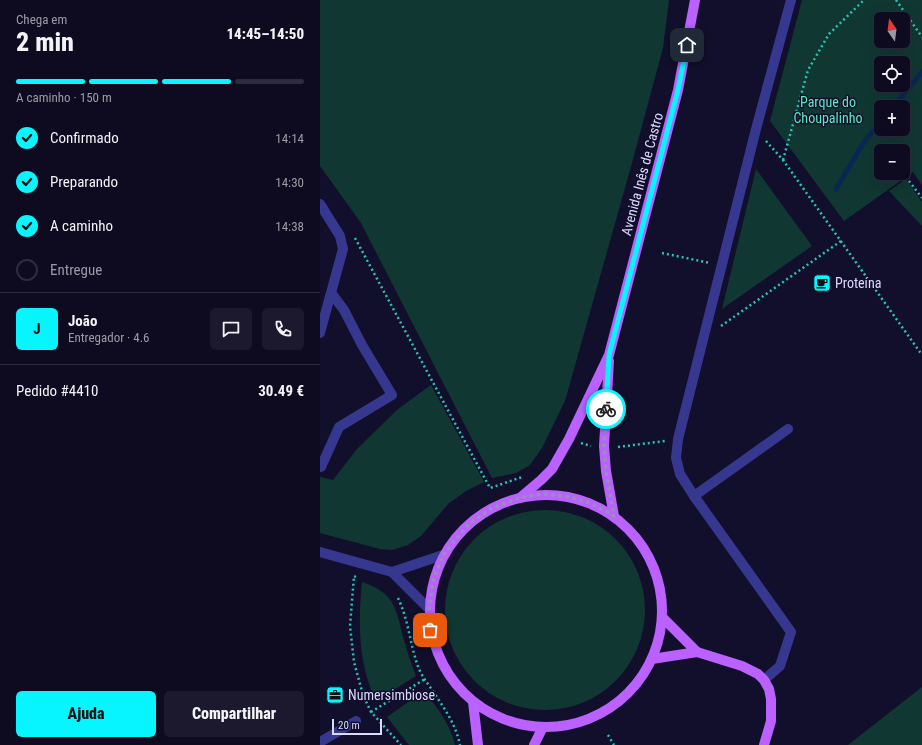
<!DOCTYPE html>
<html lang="pt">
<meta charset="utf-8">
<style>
body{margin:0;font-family:"Roboto Condensed",sans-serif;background:#1c192e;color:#f1f3f6;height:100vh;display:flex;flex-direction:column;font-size:15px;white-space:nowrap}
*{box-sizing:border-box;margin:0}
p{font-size:13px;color:#9b9ba5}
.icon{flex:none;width:22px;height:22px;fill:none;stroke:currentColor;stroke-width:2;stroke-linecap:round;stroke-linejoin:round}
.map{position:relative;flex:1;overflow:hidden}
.details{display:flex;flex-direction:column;background:#0e0b21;width:320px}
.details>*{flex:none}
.needle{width:26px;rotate:346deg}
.tools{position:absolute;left:554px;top:12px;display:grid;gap:8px}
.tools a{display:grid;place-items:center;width:36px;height:36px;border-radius:6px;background:#0e0b21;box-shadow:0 4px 16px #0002,0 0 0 1px #2e2b3f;font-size:20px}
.scale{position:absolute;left:12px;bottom:10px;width:50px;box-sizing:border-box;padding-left:4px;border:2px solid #dcdaff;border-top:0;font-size:11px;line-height:14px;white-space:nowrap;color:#dcdaff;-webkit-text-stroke:3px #120f2c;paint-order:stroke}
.pin{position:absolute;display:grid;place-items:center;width:34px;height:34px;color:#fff;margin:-17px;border-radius:8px;box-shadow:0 2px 6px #0006}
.courier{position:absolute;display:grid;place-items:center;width:40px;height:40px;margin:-20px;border:3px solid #06f5ff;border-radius:50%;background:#fff;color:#222;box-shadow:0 1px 5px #0007}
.headline em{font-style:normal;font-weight:800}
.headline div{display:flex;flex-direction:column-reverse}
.headline{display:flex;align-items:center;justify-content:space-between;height:68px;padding:0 16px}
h1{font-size:26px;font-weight:800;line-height:30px}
.bar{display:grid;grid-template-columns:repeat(4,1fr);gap:6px 4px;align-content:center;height:48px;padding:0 16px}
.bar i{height:5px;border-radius:3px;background:#2e2b3f}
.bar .on{background:#06f5ff}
.bar p{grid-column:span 4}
.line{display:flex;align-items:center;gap:10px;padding:0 16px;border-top:1px solid #2e2b3f}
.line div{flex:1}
.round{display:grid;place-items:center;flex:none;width:42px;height:42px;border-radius:6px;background:#1c192e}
ol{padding:0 16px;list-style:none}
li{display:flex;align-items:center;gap:12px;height:44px}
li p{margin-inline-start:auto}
li .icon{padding:4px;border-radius:50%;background:#06f5ff;color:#111;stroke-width:4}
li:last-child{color:#9b9ba5}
li i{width:22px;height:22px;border:2px solid #2e2b3f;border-radius:50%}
.action{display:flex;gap:8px;margin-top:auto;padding:8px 16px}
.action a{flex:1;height:46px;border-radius:6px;background:#06f5ff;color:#111;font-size:16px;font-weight:800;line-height:46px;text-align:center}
.action a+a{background:#1c192e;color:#f1f3f6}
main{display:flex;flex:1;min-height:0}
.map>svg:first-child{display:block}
.green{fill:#113733;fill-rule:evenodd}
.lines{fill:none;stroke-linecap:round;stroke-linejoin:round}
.stream{stroke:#082752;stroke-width:5}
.path{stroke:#25c7b4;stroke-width:2.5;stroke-dasharray:2 3;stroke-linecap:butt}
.minor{stroke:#36388f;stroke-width:10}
.major{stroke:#ba61ff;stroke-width:10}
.done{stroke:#9593b5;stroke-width:4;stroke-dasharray:0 7.2}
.route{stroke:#06f5ff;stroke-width:5}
.labels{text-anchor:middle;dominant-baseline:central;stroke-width:3;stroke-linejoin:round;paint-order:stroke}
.park-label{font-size:14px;fill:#5aebbe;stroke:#120f2c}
.street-label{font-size:14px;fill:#dcdaff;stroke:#120f2c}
.poi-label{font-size:14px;fill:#dcdaff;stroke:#120f2c;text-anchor:start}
</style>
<main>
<section class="details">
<div class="headline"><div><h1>2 min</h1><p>Chega em</p></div><em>14:45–14:50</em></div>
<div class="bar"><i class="on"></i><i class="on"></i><i class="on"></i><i></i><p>A caminho · 150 m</p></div>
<ol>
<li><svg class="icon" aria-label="check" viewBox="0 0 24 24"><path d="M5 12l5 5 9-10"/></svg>Confirmado<p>14:14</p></li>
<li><svg class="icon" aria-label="check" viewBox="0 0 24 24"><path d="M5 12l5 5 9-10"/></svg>Preparando<p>14:30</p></li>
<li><svg class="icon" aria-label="check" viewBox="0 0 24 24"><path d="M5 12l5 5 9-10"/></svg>A caminho<p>14:38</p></li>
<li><i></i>Entregue</li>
</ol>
<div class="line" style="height:72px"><b class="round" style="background:#06f5ff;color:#111">J</b><div><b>João</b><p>Entregador · 4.6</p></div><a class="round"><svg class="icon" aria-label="chat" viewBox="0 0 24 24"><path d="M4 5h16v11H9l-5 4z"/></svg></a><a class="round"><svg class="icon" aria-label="phone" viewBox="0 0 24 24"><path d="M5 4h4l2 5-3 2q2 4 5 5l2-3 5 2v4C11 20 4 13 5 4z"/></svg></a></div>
<div class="line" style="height:52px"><div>Pedido #4410</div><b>30.49 €</b></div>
<div class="action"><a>Ajuda</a><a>Compartilhar</a></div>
</section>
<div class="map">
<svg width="602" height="745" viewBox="0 0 602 745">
<rect width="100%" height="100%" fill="#120f2c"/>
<g class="green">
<path d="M 0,0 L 349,0 L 343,48 L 312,163 L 245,401 L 222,448 L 210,465 L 196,473 L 172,478 L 41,223 L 0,166 Z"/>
<path d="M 482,0 L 602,0 L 602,185 L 593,172 L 524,221 L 450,121 ZM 561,19 L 583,19 L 583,41 L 561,41 ZM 561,63 L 583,63 L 583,85 L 561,85 ZM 561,107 L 583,107 L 583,129 L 561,129 ZM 561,151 L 583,151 L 583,173 L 561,173 Z"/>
<path d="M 436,169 L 492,246 L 402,309 Z"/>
<path d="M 586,179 L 602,202 L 602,226 L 569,191 Z"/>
<path d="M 111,385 L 164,482 L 146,491 L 128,504 L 101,536 L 88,545 L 72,550 L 60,549 L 0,533 L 0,477 L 13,480 L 37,449 L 78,409 Z"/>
<circle cx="225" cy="610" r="100"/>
<path d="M 42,582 C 74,593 76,607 83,637 C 87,651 91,663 96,676 L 56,701 C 38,663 38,623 42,582 Z"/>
<path d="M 602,687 L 602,745 L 528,745 Z"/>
<path d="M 104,691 C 117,708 130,723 135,745 L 89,745 L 67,717 Z"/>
</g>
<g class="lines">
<g class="stream">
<path d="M 573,107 L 602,72"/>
<path d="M 516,189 L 544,142 L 561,121"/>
</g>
<g class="path">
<path d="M 576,0 L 602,37"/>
<path d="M 446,141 L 463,160 L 602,355"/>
<path d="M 463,160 L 488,70 L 509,34 L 544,0"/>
<path d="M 589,181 L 602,198"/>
<path d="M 35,238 L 170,488 L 202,477"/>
<path d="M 342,253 L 390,263"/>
<path d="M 401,326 L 521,241"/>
<path d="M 261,443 L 271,446"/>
<path d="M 298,447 L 345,441"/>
<path d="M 36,577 L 34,576 L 30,626 L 34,662 L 43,695 L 51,712 L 81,745"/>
<path d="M 78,598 C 89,621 90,646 99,669 C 103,678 109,685 114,693 C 125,709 136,725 140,745"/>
<path d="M 51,712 L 105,679"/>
<path d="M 288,735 L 294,745"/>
</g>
<g class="minor">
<path d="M 0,204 L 20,236 L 23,249 L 0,333"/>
<path d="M 0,466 L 1,467 L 19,427 L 72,395 L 42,345 L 24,310 L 12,294"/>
<path d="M 374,496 L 468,429"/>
<path d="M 0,552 L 72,572 L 109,609"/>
<path d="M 72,572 L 123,555"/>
<path d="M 444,680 L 460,666 L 471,632 L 374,496 L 360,474 L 356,458 L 358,439 L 436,129 L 471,0"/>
<path d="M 0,742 L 36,721"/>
</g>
<g class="major">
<path d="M 289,361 L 284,446 L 286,471 L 294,516"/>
<circle cx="226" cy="611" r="116"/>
<path d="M 201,497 L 221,480 L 232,469 L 249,439 L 289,355 L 358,90 L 375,0"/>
<path d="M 342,617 L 377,652"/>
<path d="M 332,659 L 377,652 L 422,666 L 438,674 L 444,680 L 449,689 L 451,699 L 451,721 L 444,745"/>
<path d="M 153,702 L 158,745"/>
<path d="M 214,745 L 223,727"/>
</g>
</g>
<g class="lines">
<path class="done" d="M 110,630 L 109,609 L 113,581 L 123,555 L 148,525 L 170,509 L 201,497 L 225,494 L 250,497 L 273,504 L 294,516 L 286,471 L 284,446 L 286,409"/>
<path class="route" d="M 286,409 L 289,355 L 358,90 L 367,45"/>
</g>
<defs>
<symbol id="cafe-square" viewBox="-11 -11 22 22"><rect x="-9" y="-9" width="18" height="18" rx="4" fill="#06f5ff" stroke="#120f2c"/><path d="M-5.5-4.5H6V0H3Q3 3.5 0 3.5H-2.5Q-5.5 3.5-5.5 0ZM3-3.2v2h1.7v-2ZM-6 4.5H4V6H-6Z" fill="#111"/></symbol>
<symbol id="office-square" viewBox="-11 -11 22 22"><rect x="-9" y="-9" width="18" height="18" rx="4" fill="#06f5ff" stroke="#120f2c"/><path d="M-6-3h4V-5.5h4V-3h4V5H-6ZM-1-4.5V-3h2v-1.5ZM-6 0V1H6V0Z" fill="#111"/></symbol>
</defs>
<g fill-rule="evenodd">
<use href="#cafe-square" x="492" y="273" width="20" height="20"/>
<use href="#office-square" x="5" y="685" width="20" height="20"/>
</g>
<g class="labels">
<g class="park-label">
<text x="508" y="102">Parque do<tspan x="508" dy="16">Choupalinho</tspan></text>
</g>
<g class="street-label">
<text transform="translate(322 174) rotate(-75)">Avenida Inês de Castro</text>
</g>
<g class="poi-label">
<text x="515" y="283">Proteína</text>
<text x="28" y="695">Numersimbiose</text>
</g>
</g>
</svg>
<div class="tools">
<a><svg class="needle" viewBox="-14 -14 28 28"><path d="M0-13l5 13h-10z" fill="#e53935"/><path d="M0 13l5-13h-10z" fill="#9b9ba5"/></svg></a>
<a><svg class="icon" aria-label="locate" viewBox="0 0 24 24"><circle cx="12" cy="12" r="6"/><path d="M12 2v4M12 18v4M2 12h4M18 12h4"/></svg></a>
<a>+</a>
<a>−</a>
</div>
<div class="scale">20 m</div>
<div class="pin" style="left:110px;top:630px;background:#ea580c"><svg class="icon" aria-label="bag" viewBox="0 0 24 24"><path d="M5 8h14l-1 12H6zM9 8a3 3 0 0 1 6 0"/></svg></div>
<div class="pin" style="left:367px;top:45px;background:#1f2937"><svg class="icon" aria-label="home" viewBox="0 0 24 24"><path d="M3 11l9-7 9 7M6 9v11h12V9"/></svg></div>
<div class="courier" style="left:286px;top:409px"><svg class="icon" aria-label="bike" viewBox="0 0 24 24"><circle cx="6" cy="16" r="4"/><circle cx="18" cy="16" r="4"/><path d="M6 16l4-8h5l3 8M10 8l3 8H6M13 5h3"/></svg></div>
</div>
</main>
